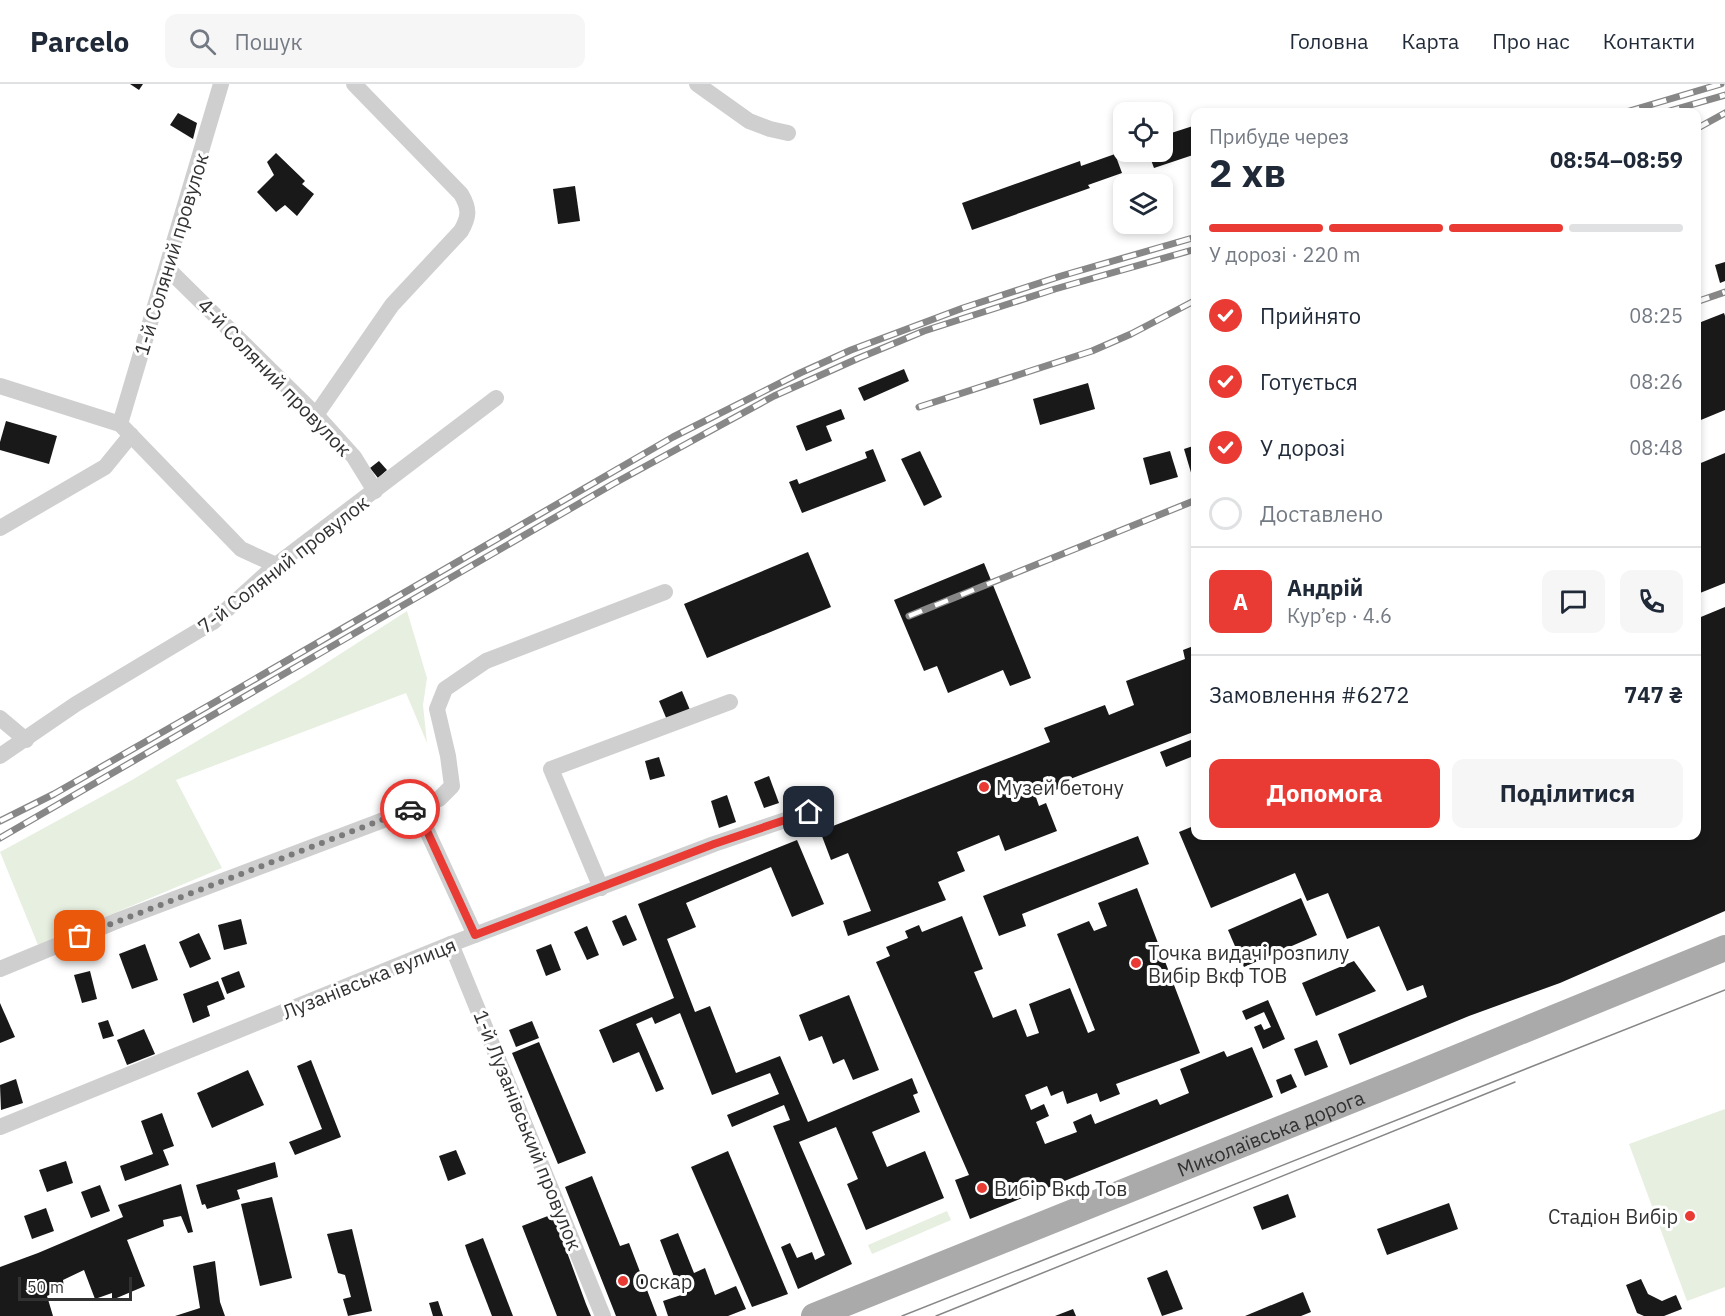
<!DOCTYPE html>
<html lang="uk">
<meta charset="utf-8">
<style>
body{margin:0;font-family:"IBM Plex Sans",sans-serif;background:#f6f6f7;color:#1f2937;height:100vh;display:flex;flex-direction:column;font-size:22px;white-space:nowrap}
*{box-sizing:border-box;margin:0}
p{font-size:20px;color:#747a83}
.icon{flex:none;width:33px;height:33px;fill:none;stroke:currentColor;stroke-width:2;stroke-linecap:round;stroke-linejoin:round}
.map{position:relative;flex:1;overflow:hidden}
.details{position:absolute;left:1191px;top:24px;width:510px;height:732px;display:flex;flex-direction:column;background:#fff;border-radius:12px;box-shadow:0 3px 9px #0003}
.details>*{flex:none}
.controls{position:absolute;left:1113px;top:18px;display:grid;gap:12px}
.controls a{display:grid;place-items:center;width:60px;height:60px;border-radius:12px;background:#fff;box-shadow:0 3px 9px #0003;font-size:30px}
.scale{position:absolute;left:18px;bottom:15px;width:114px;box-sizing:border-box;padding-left:6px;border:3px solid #323232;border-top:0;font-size:16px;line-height:21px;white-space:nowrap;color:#323232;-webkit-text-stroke:4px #fff;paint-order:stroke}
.pin{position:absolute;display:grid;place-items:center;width:51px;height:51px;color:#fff;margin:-26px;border-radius:12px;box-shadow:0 3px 9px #0006}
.courier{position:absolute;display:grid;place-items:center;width:60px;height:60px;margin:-30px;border:4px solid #e93a34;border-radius:50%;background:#fff;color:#222;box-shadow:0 2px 8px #0007}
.head em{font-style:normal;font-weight:700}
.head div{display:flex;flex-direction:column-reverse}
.head{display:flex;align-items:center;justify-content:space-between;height:102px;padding:0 18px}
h1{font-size:39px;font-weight:700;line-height:45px}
.bar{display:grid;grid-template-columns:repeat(4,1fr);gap:9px 6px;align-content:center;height:72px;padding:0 18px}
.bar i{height:8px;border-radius:4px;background:#e0e1e3}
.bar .selected{background:#e93a34}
.bar p{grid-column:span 4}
.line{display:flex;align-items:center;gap:15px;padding:0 18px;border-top:2px solid #e0e1e3}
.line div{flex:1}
.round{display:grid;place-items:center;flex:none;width:63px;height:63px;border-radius:12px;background:#f6f6f7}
ol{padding:0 18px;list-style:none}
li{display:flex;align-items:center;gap:18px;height:66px}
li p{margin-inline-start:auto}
li .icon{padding:6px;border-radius:50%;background:#e93a34;color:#fff;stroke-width:4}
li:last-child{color:#747a83}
li i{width:33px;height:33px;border:3px solid #e0e1e3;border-radius:50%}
.button{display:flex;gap:12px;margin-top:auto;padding:12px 18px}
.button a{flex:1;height:69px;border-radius:12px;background:#e93a34;color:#fff;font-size:24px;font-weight:700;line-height:69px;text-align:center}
.button a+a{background:#f6f6f7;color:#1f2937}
header{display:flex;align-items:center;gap:36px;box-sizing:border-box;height:84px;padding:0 30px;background:#fff;border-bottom:2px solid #e0e1e3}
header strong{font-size:28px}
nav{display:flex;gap:33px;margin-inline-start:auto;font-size:21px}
.search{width:420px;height:54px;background:#f6f6f7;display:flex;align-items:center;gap:15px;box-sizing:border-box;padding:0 21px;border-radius:12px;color:#747a83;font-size:22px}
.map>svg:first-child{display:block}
.green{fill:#e7efe0}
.building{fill:#191919}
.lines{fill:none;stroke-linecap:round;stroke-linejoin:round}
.street{stroke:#cfcfcf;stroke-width:16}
.primary{stroke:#aaa;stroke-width:26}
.tram{stroke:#878787;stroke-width:1.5}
.rail-casing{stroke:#878787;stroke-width:7}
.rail{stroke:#fff;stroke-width:4.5;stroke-dasharray:14;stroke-linecap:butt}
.done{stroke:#7a7a7a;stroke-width:6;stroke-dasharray:0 10.8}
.route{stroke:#e93a34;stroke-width:8}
.poi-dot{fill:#e93a34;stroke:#fff;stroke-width:2}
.labels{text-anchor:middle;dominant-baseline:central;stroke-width:6;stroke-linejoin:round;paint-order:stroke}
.street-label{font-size:20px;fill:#323232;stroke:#fff}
.poi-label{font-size:20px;fill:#323232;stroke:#fff;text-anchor:start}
</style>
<header>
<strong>Parcelo</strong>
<div class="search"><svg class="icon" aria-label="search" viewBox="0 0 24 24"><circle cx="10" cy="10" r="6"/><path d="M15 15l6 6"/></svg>Пошук</div>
<nav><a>Головна</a><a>Карта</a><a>Про нас</a><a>Контакти</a></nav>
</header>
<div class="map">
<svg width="1725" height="1232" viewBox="0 0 1725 1232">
<rect width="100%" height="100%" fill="#fff"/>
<g class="green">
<path d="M 407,527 L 427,594 L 423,621 L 427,659 L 406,609 L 176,696 L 222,784 L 38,861 L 0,768 L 132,696 L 309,590 Z"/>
<path d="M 1725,1025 L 1725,1203 L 1687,1217 L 1629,1060 Z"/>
<path d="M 947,1127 L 951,1136 L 872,1170 L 868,1161 Z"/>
</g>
<g class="building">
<path d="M 130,0 L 143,0 L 139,6 Z"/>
<path d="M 178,29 L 197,39 L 193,55 L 170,41 Z"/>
<path d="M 1196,41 L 1196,70 L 1154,84 L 1148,68 L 1162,68 L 1162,52 Z"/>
<path d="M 276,69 L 305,97 L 302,100 L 314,110 L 297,132 L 285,121 L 276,128 L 257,108 L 274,91 L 267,78 Z"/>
<path d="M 1115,70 L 1122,89 L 1088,101 L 1090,104 L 972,146 L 962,119 L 1080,77 L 1081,82 Z"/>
<path d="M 575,102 L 580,137 L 558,140 L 553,105 Z"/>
<path d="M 1725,178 L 1725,197 L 1720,199 L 1715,181 Z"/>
<path d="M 1724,229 L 1725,232 L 1725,326 L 1696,338 L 1696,240 Z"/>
<path d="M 904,285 L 909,297 L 864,317 L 858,304 Z"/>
<path d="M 1088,299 L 1095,325 L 1040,341 L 1033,315 Z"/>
<path d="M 841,325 L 845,335 L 826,342 L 832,357 L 806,367 L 796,342 Z"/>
<path d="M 6,337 L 57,352 L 49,380 L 0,366 L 0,358 Z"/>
<path d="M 1196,361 L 1196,391 L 1192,392 L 1184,365 Z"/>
<path d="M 873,365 L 886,397 L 802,429 L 789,398 L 797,395 L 799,400 L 867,374 L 865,368 Z"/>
<path d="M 920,367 L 942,413 L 924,422 L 901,375 Z"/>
<path d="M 1170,367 L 1178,393 L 1150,401 L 1143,374 Z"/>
<path d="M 1725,369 L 1725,499 L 1700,509 L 1696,498 L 1696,381 Z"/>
<path d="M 379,377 L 387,386 L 378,394 L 370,384 Z"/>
<path d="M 808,468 L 831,523 L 707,574 L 684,520 Z"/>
<path d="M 984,479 L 1031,594 L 1010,602 L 1003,586 L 948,609 L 937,582 L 924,587 L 894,516 Z"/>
<path d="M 1725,523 L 1725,827 L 1560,899 L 1469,932 L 1350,981 L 1338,950 L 1427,913 L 1423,901 L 1407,907 L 1379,842 L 1347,855 L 1328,809 L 1307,817 L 1295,789 L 1211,824 L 1179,748 L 1196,741 L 1196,752 L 1696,752 L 1696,535 Z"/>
<path d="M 1196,561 L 1196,647 L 1065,697 L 1067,702 L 1047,709 L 1043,698 L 1032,702 L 1039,722 L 1046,719 L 1057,747 L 1005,767 L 999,751 L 957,768 L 965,787 L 938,798 L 946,816 L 848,852 L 843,837 L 871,827 L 848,769 L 831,776 L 820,747 L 1050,658 L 1044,644 L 1105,621 L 1109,631 L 1134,621 L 1126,597 L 1185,575 L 1183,566 Z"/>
<path d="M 682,607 L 690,626 L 667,636 L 659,617 Z"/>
<path d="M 1196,654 L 1196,671 L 1166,683 L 1160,668 Z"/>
<path d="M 659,673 L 665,692 L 650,696 L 645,677 Z"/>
<path d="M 769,692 L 779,719 L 764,724 L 754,698 Z"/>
<path d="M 727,711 L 736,738 L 719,744 L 711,717 Z"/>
<path d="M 1138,752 L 1149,780 L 1022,830 L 1026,842 L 999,852 L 983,812 Z"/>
<path d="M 797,756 L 824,820 L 792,833 L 771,783 L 686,819 L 696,843 L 667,855 L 695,928 L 710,922 L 736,989 L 780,972 L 808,1038 L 912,994 L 918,1009 L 913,1011 L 920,1028 L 872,1048 L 887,1083 L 925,1067 L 944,1114 L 866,1146 L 847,1100 L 858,1095 L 836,1043 L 799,1058 L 852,1180 L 798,1205 L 781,1163 L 790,1159 L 797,1174 L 812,1168 L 815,1176 L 825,1171 L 773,1042 L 790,1036 L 784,1021 L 732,1043 L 727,1031 L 779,1010 L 770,989 L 712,1011 L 680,929 L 655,940 L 652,933 L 636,940 L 664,1005 L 656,1008 L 639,968 L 613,979 L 599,946 L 674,914 L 638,820 Z"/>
<path d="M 1137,804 L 1200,969 L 1116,1000 L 1120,1010 L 1100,1018 L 1097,1009 L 1067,1020 L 1063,1007 L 1051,1012 L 1047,1002 L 1025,1011 L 1031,1026 L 1044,1020 L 1049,1032 L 1036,1038 L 1045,1060 L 1077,1048 L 1073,1038 L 1091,1030 L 1095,1040 L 1157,1015 L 1160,1021 L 1189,1009 L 1180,985 L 1224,967 L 1227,973 L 1252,963 L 1273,1013 L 970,1135 L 955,1096 L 969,1091 L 876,878 L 890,872 L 886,863 L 908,854 L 905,847 L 919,841 L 922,848 L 962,832 L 983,885 L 974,888 L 993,934 L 1016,925 L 1027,953 L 1039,949 L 1029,920 L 1070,904 L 1088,949 L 1095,946 L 1057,850 L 1089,837 L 1094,847 L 1107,842 L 1098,819 Z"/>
<path d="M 1301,814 L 1317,851 L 1244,883 L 1228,846 Z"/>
<path d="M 626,831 L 637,856 L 623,862 L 612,837 Z"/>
<path d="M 241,835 L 247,860 L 224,866 L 218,841 Z"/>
<path d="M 587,842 L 599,871 L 587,876 L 574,848 Z"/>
<path d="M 199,849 L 211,875 L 190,884 L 179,858 Z"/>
<path d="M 145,860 L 158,896 L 132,905 L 119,870 Z"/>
<path d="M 551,860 L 561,886 L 546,892 L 536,866 Z"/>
<path d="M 1354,877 L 1376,907 L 1316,932 L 1302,899 Z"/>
<path d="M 90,887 L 97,915 L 82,919 L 74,891 Z"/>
<path d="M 239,887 L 245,903 L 227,910 L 221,894 Z"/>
<path d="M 218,897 L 225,915 L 207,922 L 210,932 L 193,939 L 183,910 Z"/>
<path d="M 849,911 L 879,986 L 853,996 L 844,975 L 833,980 L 822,952 L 809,957 L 799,931 Z"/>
<path d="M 1268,916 L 1285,955 L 1263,965 L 1254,943 L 1261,940 L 1264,946 L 1271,943 L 1264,928 L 1246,936 L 1242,927 Z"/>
<path d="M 0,919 L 15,953 L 0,959 Z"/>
<path d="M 108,936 L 114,952 L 103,955 L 98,939 Z"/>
<path d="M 532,937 L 539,954 L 516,963 L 509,946 Z"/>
<path d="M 144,945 L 155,970 L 127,981 L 117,956 Z"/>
<path d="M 1317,956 L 1328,983 L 1305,992 L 1294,965 Z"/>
<path d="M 539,958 L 586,1069 L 558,1080 L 512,969 Z"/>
<path d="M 311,976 L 341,1053 L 295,1071 L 289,1058 L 322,1045 L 297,982 Z"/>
<path d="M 248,986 L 264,1021 L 212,1044 L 197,1009 Z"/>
<path d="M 1291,990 L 1297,1003 L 1281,1010 L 1276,996 Z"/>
<path d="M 16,995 L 23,1019 L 1,1026 L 0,1001 Z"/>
<path d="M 162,1029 L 174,1062 L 163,1066 L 169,1081 L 125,1097 L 120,1082 L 153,1070 L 141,1037 Z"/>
<path d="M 456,1066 L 466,1090 L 448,1097 L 439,1072 Z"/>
<path d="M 728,1067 L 788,1210 L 752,1223 L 691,1083 Z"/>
<path d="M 66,1077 L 73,1099 L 47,1108 L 39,1086 Z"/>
<path d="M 275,1078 L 278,1093 L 237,1106 L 240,1115 L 207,1125 L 205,1120 L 202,1121 L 196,1101 Z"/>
<path d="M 592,1092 L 620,1162 L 629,1159 L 657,1232 L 616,1232 L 565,1103 Z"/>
<path d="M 181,1100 L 193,1148 L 188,1149 L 181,1132 L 163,1136 L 164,1142 L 127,1156 L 145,1202 L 112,1216 L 112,1209 L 95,1215 L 84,1186 L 63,1196 L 64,1204 L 47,1212 L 53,1232 L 0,1232 L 0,1183 L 38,1169 L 123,1133 L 118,1121 Z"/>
<path d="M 100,1101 L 110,1127 L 91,1134 L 81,1108 Z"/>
<path d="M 1288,1110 L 1296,1133 L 1262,1146 L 1253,1123 Z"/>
<path d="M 272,1113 L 292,1194 L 260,1202 L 241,1120 Z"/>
<path d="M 1449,1119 L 1458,1145 L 1387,1171 L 1377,1145 Z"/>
<path d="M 46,1124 L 54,1147 L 32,1155 L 24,1132 Z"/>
<path d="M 553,1130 L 586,1220 L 591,1232 L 557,1232 L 522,1142 Z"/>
<path d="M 352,1145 L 372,1227 L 348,1232 L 343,1215 L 351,1213 L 345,1191 L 338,1189 L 327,1150 Z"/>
<path d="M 678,1149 L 694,1189 L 705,1184 L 715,1211 L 736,1202 L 746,1225 L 728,1232 L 668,1232 L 663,1217 L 681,1211 L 660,1156 Z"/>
<path d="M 483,1154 L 513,1232 L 492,1232 L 468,1170 L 465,1161 Z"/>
<path d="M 215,1177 L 220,1218 L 225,1232 L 175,1232 L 200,1224 L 193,1182 Z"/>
<path d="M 1167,1186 L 1183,1225 L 1162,1232 L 1147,1194 Z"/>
<path d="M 1641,1195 L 1648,1210 L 1662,1217 L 1676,1211 L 1682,1225 L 1664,1232 L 1644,1232 L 1637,1229 L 1626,1201 Z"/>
<path d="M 1303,1208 L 1311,1228 L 1301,1232 L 1245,1232 Z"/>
<path d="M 438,1217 L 443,1232 L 433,1232 L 429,1219 Z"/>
<path d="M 1073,1225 L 1076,1232 L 1055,1232 Z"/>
</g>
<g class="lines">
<g class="street">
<path d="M 697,0 L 749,37 L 770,45 L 788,49"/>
<path d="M 167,184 L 319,334 L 354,373 L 375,407"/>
<path d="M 0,302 L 120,340 L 241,465 L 276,481"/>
<path d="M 316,331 L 392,221 L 461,147 C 469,133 470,125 461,110 L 354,0"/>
<path d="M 120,340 L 221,0"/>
<path d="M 0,444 L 105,383 L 131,351"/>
<path d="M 0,634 L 26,656"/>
<path d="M 0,672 L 76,620 L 213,538 L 276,481 L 496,314"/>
<path d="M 416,723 L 475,851"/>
<path d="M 601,804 L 551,685 L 730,618"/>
<path d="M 451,860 L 603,1232"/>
<path d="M 0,885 L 119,836 L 439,715 L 452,702 L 448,672 L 437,625 L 445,605 L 486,577 L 665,508"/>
<path d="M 0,1043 L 451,860 L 714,760 L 809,728"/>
</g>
<path class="primary" id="s1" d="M 814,1232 L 1402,996 L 1725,864"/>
<g class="tram">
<path d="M 902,1232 L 1725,906"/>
<path d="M 936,1232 L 1515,998"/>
</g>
<defs>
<g id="rail">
<path d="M 1626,28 L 1721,0"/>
<path d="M 1666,28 L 1725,11"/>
<path d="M 1696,45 L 1725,29"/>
<path d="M 1696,218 L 1725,208"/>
<path d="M 919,323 L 1092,267 L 1131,250 L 1196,216"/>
<path d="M 909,532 L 1196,416"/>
<path d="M 0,737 L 54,710 L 243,602 L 673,353 L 800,289 L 851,266 L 963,224 L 1061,192 L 1196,153"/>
<path d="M 0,754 L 613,400 L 774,312 L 859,274 L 924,247 L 1055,205 L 1196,165"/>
</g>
</defs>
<use href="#rail" class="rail-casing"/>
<use href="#rail" class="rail"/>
</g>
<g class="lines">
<path class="done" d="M 80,852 L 410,725"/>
<path class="route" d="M 410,725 L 416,723 L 475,851 L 714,760 L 809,728"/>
</g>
<g class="poi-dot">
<circle cx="984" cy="703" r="6"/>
<circle cx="1136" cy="879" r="6"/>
<circle cx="982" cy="1104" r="6"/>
<circle cx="1690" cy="1132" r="6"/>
<circle cx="623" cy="1197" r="6"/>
</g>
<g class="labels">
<g class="street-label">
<text transform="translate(171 170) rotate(-73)">1-й Соляний провулок</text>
<text transform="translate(275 293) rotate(46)">4-й Соляний провулок</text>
<text transform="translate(283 480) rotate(-38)">7-й Соляний провулок</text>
<text transform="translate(369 894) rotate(-22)">Лузанівська вулиця</text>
<text transform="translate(528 1046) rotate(68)">1-й Лузанівський провулок</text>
<text stroke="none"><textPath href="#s1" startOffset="492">Миколаївська дорога</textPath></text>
</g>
<g class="poi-label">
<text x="996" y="703">Музей бетону</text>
<text x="1148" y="868">Точка видачі розпилу<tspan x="1148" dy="23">Вибір Вкф ТОВ</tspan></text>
<text x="994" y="1104">Вибір Вкф Тов</text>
<text x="1678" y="1132" text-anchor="end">Стадіон Вибір</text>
<text x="635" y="1197">Оскар</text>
</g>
</g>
</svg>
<div class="controls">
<a><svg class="icon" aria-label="locate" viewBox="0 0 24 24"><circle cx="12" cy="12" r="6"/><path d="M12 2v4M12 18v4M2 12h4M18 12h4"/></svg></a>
<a><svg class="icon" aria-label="layers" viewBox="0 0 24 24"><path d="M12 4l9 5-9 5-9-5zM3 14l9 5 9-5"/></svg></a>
</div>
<div class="scale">50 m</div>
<div class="pin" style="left:80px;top:852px;background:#ea580c"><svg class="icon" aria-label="bag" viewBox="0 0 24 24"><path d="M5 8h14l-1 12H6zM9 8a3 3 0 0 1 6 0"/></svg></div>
<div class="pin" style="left:809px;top:728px;background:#1f2937"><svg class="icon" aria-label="home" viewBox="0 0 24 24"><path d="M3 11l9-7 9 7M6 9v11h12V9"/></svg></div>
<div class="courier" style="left:410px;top:725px"><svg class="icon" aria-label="car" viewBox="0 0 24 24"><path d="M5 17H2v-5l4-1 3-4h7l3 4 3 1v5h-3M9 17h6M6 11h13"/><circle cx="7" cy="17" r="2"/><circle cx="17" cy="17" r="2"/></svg></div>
<section class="details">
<div class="head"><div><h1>2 хв</h1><p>Прибуде через</p></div><em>08:54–08:59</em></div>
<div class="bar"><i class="selected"></i><i class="selected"></i><i class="selected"></i><i></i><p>У дорозі · 220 m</p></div>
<ol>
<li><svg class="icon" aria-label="check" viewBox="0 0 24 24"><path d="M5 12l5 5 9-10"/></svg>Прийнято<p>08:25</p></li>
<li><svg class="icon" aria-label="check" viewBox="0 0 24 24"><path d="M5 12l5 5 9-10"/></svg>Готується<p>08:26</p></li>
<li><svg class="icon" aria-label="check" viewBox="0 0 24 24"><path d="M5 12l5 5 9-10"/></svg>У дорозі<p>08:48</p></li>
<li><i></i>Доставлено</li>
</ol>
<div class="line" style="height:108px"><b class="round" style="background:#e93a34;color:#fff">А</b><div><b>Андрій</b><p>Кур’єр · 4.6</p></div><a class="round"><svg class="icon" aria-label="chat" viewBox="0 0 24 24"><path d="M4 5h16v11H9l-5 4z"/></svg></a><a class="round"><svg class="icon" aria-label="phone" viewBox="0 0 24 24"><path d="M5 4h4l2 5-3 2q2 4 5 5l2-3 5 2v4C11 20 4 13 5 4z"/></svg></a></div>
<div class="line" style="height:78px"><div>Замовлення #6272</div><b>747 ₴</b></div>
<div class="button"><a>Допомога</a><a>Поділитися</a></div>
</section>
</div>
